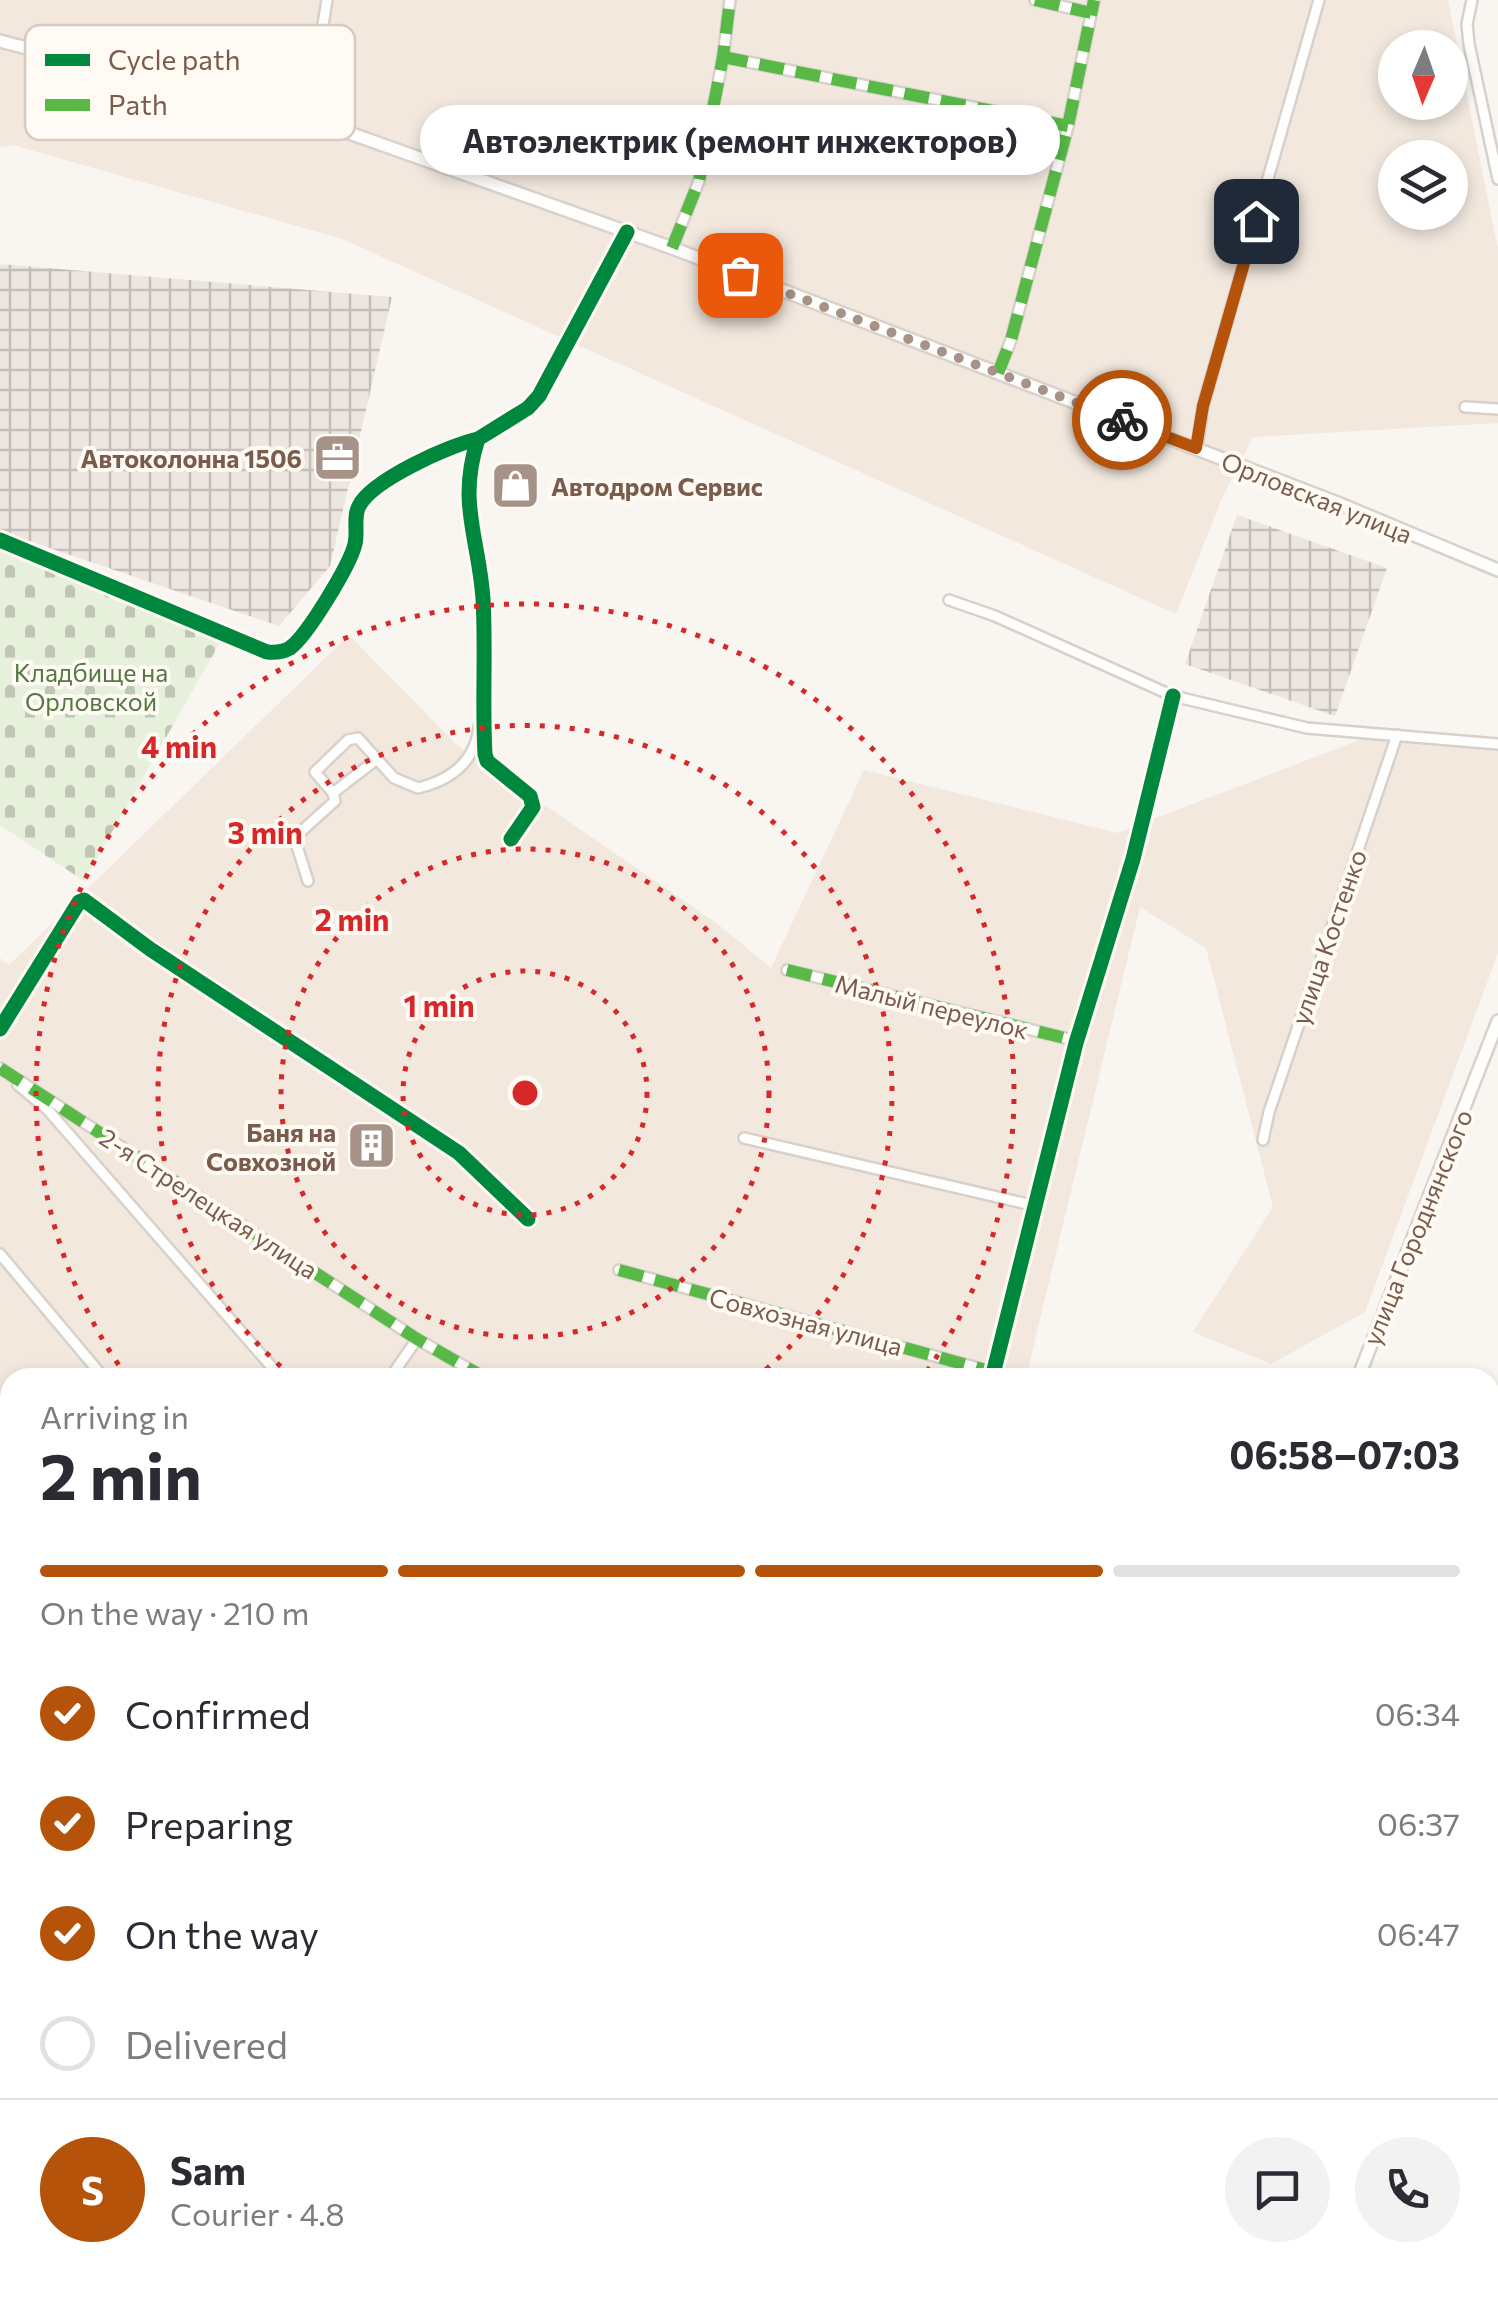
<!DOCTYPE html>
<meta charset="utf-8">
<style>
body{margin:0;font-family:Commissioner,sans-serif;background:#f2f2f3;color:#2b2b33;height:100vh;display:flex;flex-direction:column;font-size:38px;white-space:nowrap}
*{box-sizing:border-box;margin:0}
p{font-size:32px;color:#7c7c81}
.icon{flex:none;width:55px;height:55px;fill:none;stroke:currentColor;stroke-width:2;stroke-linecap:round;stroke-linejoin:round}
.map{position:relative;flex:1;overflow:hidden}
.sheet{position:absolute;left:0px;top:1368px;width:1500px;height:932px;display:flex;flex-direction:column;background:#fff;border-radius:30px 30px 0 0;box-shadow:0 5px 15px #0003}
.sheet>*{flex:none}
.needle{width:65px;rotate:182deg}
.tools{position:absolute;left:1378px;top:30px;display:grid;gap:20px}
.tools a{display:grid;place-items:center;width:90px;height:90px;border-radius:50%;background:#fff;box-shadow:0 5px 15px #0003;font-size:50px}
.pin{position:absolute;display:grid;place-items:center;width:85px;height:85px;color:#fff;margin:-42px;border-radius:20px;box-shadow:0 5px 15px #0006}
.courier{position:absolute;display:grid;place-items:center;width:100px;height:100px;margin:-50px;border:8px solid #b45309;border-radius:50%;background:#fff;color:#222;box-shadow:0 2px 12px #0007}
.bubble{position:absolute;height:70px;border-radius:35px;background:#fff;box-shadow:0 5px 15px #0003;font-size:32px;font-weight:700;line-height:70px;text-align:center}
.overview em{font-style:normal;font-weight:700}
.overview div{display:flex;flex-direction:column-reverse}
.overview{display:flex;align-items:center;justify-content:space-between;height:170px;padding:0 40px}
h1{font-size:65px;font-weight:700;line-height:75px}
.bar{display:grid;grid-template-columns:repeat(4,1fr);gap:15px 10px;align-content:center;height:120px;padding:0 40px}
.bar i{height:12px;border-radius:8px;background:#e1e1e2}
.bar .on{background:#b45309}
.bar p{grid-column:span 4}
.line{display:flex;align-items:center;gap:25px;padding:0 40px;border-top:2px solid #e1e1e2}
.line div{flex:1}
.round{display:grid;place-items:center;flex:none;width:105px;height:105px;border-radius:52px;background:#f2f2f3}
ol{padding:0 40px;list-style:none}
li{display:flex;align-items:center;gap:30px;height:110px}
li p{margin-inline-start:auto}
li .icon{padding:10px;border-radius:50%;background:#b45309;color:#fff;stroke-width:4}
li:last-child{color:#7c7c81}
li i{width:55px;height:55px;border:5px solid #e1e1e2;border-radius:50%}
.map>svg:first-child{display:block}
.residential{fill:#f2e8de;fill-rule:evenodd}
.industrial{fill:url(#industrial-grid)}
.cemetery{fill:url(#cemetery-stones)}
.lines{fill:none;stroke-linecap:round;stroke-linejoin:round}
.street-casing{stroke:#d7d1cb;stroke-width:14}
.secondary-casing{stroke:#d9d2cb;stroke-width:16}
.street{stroke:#fefefd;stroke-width:9}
.secondary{stroke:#fefefd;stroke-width:11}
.quiet{stroke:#58b947;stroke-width:12;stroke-dasharray:25 12;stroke-linecap:butt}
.cycleway-casing{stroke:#fffaf3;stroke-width:21}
.cycleway{stroke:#00873e;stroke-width:15}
.done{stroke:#a69286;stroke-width:10;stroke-dasharray:0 18}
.route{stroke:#b45309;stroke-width:12}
.ring{fill:none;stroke:#d62828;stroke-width:5;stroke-dasharray:5 10}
.labels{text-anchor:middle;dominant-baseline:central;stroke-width:8;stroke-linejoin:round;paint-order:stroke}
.poi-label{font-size:25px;font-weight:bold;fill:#7a5c4d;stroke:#fffaf3;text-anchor:end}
.street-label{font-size:25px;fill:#7a5c4d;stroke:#fffaf3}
.park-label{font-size:25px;fill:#537a41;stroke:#fffaf3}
.key{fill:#fffaf3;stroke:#d7cbc1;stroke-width:2.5}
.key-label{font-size:28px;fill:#7a5c4d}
.centre{fill:#d62828;stroke:#fffaf3;stroke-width:5}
.ring-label{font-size:30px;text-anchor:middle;font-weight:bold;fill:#d62828;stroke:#fffaf3;stroke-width:8;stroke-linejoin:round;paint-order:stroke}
</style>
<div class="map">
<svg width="1498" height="2299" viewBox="0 0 1498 2299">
<defs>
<pattern id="industrial-grid" width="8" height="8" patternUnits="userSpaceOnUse" patternTransform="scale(2.5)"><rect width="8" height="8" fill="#ede5e0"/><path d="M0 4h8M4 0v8" fill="none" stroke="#c5bdb8"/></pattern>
<pattern id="cemetery-stones" width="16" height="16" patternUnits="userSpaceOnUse" patternTransform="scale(2.5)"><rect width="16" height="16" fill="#e7f0db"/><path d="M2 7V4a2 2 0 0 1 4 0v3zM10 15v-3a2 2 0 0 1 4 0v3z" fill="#c0c6b4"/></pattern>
</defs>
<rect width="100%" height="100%" fill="#f9f5f0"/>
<g class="residential">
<path d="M 0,0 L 1448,0 L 1498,249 L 1498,423 L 1253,437 L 1222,498 L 1176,614 L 342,239 L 13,145 L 0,147 ZM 1395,48 L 1450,48 L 1450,102 L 1395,102 ZM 1395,158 L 1450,158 L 1450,212 L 1395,212 Z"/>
<path d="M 349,635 L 456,744 L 719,925 L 771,968 L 864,770 L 1117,833 L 1365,738 L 1498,750 L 1498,953 L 1365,1312 L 1271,1364 L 1193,1332 L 1273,1207 L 1206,948 L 1140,907 L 1026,1377 L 10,1378 L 10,2017 L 0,2022 L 0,958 L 9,965 Z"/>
<path d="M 261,2290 L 582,2290 L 589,2299 L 268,2299 Z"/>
</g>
<g class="industrial">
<path d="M 0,264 L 392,297 L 330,566 L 279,626 L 0,531 Z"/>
<path d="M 1237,515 L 1387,568 L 1335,716 L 1185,664 Z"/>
</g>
<path class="cemetery" d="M 0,543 L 90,587 L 221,641 L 84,881 L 0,825 Z"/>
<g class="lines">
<defs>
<g id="street">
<path d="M 1035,0 L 1091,13"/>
<path d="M 1472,0 L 1467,24 L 1469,44 L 1498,179"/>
<path d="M 723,57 L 1068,126"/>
<path d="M 307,122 L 327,0"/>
<path d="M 672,248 L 699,181 L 723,57 L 730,0"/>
<path d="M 998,373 L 1011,340 L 1068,126 L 1094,0"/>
<path d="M 1465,407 L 1498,409"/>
<path d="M 1197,448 L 1203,406 L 1319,0"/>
<path d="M 0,540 L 267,652 C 276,653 283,652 290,648 C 307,636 350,565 355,544 C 358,532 353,517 359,506 C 372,480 450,445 478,439"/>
<path d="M 949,600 L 995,616 L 1173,696 L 1307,728 L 1498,744"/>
<path d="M 333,793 L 377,759"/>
<path d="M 511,839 L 533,807 L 530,796 L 487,761 L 485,754 C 482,702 486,650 483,599 C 479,538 457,503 478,439 L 528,408 L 539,396 L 627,232"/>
<path d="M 308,881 L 296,843 L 297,835 L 335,801 L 333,793 L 315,772 L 348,740 L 358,738 L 394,778 L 418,788 C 451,780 475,762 479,727"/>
<path d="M 787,970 L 1077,1041"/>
<path d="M 0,1029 L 79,902 L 84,900 L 150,949 L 459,1153 L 528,1219"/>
<path d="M 0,1068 L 417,1339 L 485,1378"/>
<path d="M 18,1085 L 47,1109 L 277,1373"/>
<path d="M 744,1138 L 1036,1206"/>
<path d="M 1263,1140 L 1269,1112 L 1397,735"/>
<path d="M 0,1254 L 104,1378"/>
<path d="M 619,1270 L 993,1372"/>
<path d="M 390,1378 L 417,1339"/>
<path d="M 992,1378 L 1076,1043 L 1133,859 L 1173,696"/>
<path d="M 0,1977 L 10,1990"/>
<path d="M 242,2290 L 248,2299"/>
</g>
<g id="secondary">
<path d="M 0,41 L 341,130 L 672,248 L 1340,504 L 1498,570"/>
<path d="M 1358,1378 L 1498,1021"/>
<path d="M 0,1667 L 10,1681"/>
<path d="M 433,2290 L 439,2299"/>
<path d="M 992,2299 L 996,2290"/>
</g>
</defs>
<use href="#street" class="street-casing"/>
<use href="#secondary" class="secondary-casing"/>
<use href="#street" class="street"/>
<use href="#secondary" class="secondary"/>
<g class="quiet">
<path d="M 1035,0 L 1091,13"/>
<path d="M 723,57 L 1068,126"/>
<path d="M 672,248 L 699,181 L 723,57 L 730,0"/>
<path d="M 998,373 L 1011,340 L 1068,126 L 1094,0"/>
<path d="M 787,970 L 1077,1041"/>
<path d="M 0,1068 L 417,1339 L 485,1378"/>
<path d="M 619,1270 L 993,1372"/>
</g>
<defs>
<g id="cycleway">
<path d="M 0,540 L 267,652 C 276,653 283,652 290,648 C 307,636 350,565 355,544 C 358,532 353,517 359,506 C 372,480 450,445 478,439"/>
<path d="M 511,839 L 533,807 L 530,796 L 487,761 L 485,754 C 482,702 486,650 483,599 C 479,538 457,503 478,439 L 528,408 L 539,396 L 627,232"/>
<path d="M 0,1029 L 79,902 L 84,900 L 150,949 L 459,1153 L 528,1219"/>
<path d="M 992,1378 L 1076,1043 L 1133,859 L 1173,696"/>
</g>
</defs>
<use href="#cycleway" class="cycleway-casing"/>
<use href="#cycleway" class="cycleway"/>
</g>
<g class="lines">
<path class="done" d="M 740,275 L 1122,420"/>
<path class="route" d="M 1122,420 L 1196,448 L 1203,406 L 1256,221"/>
</g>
<g class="ring">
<circle cx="525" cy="1093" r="122"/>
<circle cx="525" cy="1093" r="244"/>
<path d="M292 1376A367 367 0 1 1 758 1376"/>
<path d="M127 1377A489 489 0 1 1 923 1377"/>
</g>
<defs>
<symbol id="office-square" viewBox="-11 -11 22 22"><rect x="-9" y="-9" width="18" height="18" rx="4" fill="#a69286" stroke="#fffaf3"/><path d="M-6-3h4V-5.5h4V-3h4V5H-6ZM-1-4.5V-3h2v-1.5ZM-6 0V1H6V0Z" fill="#fff"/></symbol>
<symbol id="shop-square" viewBox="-11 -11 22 22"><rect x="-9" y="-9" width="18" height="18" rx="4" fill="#a69286" stroke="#fffaf3"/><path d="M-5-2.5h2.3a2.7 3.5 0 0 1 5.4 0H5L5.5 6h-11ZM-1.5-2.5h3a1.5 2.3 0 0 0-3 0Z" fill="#fff"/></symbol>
<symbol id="building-square" viewBox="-11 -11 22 22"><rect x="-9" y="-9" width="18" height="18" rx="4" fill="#a69286" stroke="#fffaf3"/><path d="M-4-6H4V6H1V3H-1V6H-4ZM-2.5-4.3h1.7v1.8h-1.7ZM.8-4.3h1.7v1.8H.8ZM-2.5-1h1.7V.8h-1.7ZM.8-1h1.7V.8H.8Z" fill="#fff"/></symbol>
</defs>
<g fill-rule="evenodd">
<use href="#office-square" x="310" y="430" width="55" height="55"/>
<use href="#shop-square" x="488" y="458" width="55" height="55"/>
<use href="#building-square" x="344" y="1118" width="55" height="55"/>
</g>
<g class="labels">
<g class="poi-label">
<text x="302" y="458">Автоколонна 1506</text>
<text x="551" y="486" text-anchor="start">Автодром Сервис</text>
<text x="336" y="1132">Баня на<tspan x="336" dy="29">Совхозной</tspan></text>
</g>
<g class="street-label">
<text transform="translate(1317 497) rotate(22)">Орловская улица</text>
<text transform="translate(1328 937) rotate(-71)">улица Костенко</text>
<text transform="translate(932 1006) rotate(14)">Малый переулок</text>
<text transform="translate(209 1203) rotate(33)">2-я Стрелецкая улица</text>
<text transform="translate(1417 1227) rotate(-68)">улица Городнянского</text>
<text transform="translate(806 1321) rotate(15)">Совхозная улица</text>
</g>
<g class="park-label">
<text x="91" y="672">Кладбище на<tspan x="91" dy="29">Орловской</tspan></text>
</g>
</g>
<rect x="25" y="25" width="330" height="115" rx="15" class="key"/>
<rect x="45" y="54" width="45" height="12" fill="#00873e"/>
<rect x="45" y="99" width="45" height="12" fill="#58b947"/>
<g class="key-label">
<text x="108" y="70">Cycle path</text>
<text x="108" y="115">Path</text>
</g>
<circle cx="525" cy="1093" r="15" class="centre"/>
<g class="ring-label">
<text x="179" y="758">4 min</text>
<text x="265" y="844">3 min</text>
<text x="352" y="931">2 min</text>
<text x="439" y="1017">1 min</text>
</g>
</svg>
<div class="tools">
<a><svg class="needle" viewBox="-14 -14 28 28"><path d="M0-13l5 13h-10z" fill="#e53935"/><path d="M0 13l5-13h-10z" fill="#7c7c81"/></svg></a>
<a><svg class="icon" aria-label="layers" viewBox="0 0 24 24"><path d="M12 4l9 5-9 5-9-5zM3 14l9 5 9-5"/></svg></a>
</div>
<div class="pin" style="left:740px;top:275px;background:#ea580c"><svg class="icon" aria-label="bag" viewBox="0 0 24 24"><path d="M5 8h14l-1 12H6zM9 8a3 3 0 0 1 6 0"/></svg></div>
<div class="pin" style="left:1256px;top:221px;background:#1f2937"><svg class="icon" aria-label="home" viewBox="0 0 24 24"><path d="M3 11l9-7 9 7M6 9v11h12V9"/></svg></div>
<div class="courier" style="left:1122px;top:420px"><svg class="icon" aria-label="bike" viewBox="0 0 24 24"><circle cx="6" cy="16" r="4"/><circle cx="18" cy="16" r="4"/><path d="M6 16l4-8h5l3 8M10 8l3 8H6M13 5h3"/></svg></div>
<div class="bubble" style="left:420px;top:105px;width:640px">Автоэлектрик (ремонт инжекторов)</div>
<section class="sheet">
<div class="overview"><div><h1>2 min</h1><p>Arriving in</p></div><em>06:58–07:03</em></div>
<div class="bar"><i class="on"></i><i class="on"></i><i class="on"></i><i></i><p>On the way · 210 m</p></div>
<ol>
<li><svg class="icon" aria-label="check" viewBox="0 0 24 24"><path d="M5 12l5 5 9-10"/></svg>Confirmed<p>06:34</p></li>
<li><svg class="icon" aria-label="check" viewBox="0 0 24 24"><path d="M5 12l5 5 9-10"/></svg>Preparing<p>06:37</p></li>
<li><svg class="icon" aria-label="check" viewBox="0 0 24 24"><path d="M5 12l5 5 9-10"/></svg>On the way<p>06:47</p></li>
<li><i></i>Delivered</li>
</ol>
<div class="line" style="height:180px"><b class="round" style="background:#b45309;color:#fff">S</b><div><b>Sam</b><p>Courier · 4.8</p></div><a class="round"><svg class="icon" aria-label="chat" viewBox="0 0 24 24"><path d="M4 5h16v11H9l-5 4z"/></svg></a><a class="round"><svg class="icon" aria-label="phone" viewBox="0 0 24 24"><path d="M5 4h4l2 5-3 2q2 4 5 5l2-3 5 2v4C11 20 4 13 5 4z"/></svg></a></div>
</section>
</div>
